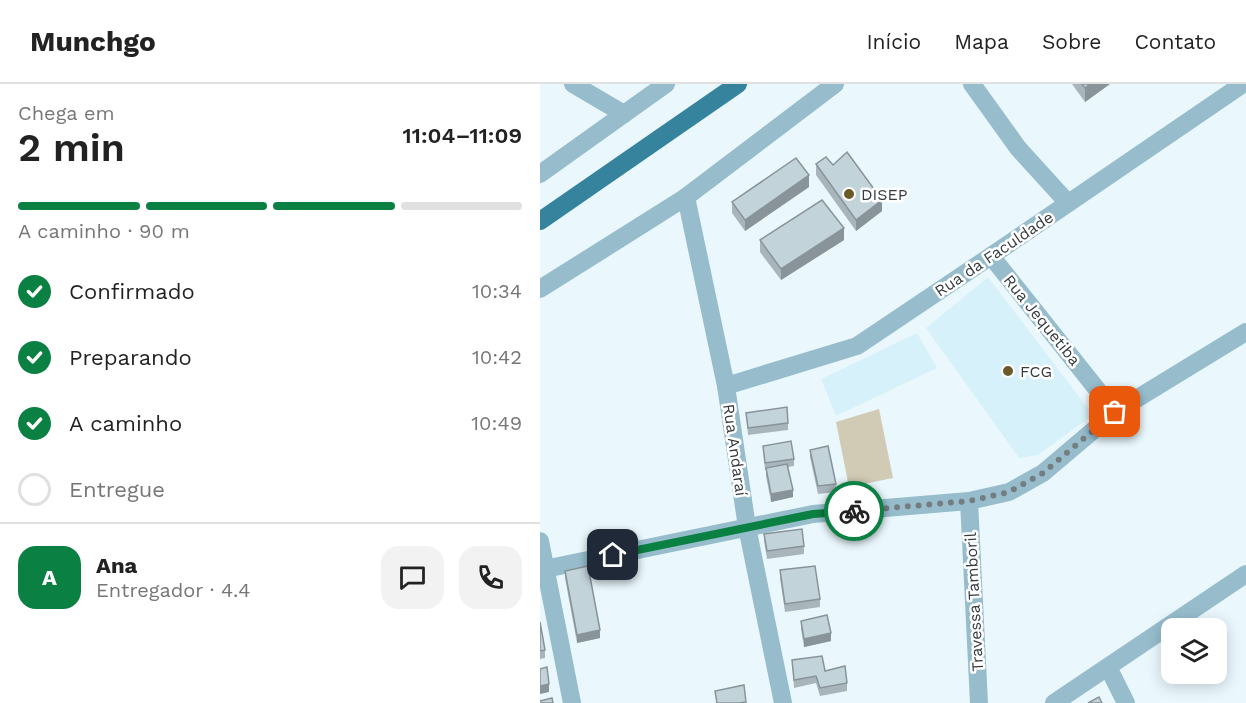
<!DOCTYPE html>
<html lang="pt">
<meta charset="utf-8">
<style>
body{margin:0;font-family:"Work Sans",sans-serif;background:#f2f2f2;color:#222;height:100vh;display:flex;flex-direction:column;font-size:22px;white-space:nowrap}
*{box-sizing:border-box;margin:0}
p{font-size:20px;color:#767676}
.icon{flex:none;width:33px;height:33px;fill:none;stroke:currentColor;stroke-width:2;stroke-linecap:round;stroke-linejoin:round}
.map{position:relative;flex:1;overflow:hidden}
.sheet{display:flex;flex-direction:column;background:#fff;width:540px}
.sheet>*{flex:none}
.controls{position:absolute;left:621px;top:534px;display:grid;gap:12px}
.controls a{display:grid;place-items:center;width:66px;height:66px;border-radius:12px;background:#fff;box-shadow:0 3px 15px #0003;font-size:30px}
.pin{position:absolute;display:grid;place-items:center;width:51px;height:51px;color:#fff;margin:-26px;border-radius:12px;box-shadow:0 3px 9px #0006}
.courier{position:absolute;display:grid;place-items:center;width:60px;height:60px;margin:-30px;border:4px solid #0b8043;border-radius:50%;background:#fff;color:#222;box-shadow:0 2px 8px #0007}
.headline em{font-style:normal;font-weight:600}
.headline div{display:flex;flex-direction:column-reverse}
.headline{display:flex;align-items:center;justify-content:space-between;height:102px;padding:0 18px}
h1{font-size:39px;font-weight:600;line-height:45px}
.bar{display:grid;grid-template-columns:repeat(4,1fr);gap:9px 6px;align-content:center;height:72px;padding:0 18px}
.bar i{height:8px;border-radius:4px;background:#e0e0e0}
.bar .on{background:#0b8043}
.bar p{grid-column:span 4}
.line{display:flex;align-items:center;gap:15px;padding:0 18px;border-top:2px solid #e0e0e0}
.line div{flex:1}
.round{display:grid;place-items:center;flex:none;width:63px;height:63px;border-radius:18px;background:#f2f2f2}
ol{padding:0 18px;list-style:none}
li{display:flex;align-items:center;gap:18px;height:66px}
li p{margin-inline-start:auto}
li .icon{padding:6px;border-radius:50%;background:#0b8043;color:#fff;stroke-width:4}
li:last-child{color:#767676}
li i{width:33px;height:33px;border:3px solid #e0e0e0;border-radius:50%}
header{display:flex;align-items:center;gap:36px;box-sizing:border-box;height:84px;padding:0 30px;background:#fff;border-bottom:2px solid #e0e0e0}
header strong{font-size:28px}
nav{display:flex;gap:33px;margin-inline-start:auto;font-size:21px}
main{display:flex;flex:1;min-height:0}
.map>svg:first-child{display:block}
.built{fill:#d7f1fb}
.green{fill:#d1cab4}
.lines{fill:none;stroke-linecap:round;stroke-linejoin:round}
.minor{stroke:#97bdcd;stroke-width:18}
.trunk{stroke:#36839e;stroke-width:18}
.wall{fill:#a8b5bb}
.shaded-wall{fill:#889499}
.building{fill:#c3d3da;stroke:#889499;stroke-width:1.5}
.done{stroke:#747d81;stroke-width:6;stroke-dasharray:0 10.8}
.route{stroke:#0b8043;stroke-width:8}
.poi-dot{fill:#695a27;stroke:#fff;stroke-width:2}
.labels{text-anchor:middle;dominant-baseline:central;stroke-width:5;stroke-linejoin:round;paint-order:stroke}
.poi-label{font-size:16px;fill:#353b3e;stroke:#fff;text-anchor:start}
.street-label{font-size:16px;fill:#353b3e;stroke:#fff}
</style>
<header>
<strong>Munchgo</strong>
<nav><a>Início</a><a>Mapa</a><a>Sobre</a><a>Contato</a></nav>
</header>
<main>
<section class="sheet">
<div class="headline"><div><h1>2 min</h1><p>Chega em</p></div><em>11:04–11:09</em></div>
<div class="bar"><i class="on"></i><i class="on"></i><i class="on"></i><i></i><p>A caminho · 90 m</p></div>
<ol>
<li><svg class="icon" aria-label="check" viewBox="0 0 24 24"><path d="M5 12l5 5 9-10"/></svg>Confirmado<p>10:34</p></li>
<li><svg class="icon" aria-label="check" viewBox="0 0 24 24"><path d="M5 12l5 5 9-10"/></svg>Preparando<p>10:42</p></li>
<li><svg class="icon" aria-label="check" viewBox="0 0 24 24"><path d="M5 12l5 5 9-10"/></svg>A caminho<p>10:49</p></li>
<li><i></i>Entregue</li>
</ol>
<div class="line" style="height:108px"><b class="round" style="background:#0b8043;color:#fff">A</b><div><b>Ana</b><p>Entregador · 4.4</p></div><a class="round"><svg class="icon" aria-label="chat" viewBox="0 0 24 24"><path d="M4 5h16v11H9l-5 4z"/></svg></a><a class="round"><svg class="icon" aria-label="phone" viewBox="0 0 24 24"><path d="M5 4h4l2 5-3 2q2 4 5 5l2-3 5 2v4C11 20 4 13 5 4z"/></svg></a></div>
</section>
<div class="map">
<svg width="706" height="619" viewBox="0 0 706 619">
<rect width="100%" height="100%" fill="#eaf8fd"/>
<g class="built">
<path d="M 448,193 L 553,331 L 498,371 L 479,374 L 386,244 Z"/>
<path d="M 377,249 L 397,284 L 296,332 L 281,295 Z"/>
</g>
<path class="green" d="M 339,325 L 353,394 L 309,403 L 296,338 Z"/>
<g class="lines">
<g class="minor">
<path d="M 33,0 L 84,30"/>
<path d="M 432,0 L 478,64 L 528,119"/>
<path d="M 0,90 L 126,0"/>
<path d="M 146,113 L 186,302 L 207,443 L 243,619"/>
<path d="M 451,172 L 575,328"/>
<path d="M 0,205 L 146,113 L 295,0"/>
<path d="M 186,302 L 317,262 L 451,172 L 703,0"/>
<path d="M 429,417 L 439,619"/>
<path d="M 0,457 L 32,619"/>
<path d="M 0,486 L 273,430 L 429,417 L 469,408 L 503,389 L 575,328 L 706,248"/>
<path d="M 568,583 L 586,619"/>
<path d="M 514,619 L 706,490"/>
</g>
<path class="trunk" d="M 0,137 L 198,0"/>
</g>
<g class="wall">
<path d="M 532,0 L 570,0 L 545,18 Z"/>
<path d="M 276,80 L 293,81 L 342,127 L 316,147 L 276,91 Z"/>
<path d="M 269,103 L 205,147 L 192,129 L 192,118 Z"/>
<path d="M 220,156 L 304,156 L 241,196 L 220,168 Z"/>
<path d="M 206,329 L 248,339 L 248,346 L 208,351 Z"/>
<path d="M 223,362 L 254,375 L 254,382 L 248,383 L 253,413 L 231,418 L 226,392 L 226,386 L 225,386 Z"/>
<path d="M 270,366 L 296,400 L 296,408 L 278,410 L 270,373 Z"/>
<path d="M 224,450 L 264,462 L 264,470 L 227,475 L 224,457 Z"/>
<path d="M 240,486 L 280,515 L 280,523 L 245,528 L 240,494 Z"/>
<path d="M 25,487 L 60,554 L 37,559 L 25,494 Z"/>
<path d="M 261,537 L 291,557 L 264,563 L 261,545 Z"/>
<path d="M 0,538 L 5,566 L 5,574 L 0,575 Z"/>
<path d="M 252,576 L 285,587 L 307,599 L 307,607 L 280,612 L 276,599 L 254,604 Z"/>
</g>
<g class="shaded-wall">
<path d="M 550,0 L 570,0 L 545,18 L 545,4 Z"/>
<path d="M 269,91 L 269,103 L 205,147 L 205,136 Z"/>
<path d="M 342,116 L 342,127 L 316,147 L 316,136 Z"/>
<path d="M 304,144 L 304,156 L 241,196 L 241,185 Z"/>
<path d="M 253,406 L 253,413 L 231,418 L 231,410 Z"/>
<path d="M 60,546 L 60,554 L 37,559 L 37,551 Z"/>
<path d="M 291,549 L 291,557 L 264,563 L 264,555 Z"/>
<path d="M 9,600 L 9,608 L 0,610 L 0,602 Z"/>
</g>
<g class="building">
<path d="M 542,0 L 550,0 L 545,4 Z"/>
<path d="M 307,68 L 342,116 L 316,136 L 276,80 L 286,73 L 293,81 Z"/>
<path d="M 256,74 L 269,91 L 205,136 L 192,118 Z"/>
<path d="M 282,116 L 304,144 L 241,185 L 220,156 Z"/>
<path d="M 247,323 L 248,339 L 208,344 L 206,329 Z"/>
<path d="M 251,357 L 254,375 L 225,379 L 223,362 Z"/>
<path d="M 288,362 L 296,400 L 278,402 L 270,366 Z"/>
<path d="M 247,380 L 253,406 L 231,410 L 226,384 Z"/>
<path d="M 262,445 L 264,462 L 227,467 L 224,450 Z"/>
<path d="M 48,482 L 60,546 L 37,551 L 25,487 Z"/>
<path d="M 275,482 L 280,515 L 245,520 L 240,486 Z"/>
<path d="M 287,531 L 291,549 L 264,555 L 261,537 Z"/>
<path d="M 0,538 L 5,566 L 0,567 Z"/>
<path d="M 282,572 L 285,587 L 305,582 L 307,599 L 280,604 L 276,592 L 254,596 L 252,576 Z"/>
<path d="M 7,583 L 9,600 L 0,602 L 0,585 Z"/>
<path d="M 204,601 L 206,618 L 199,619 L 177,619 L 175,607 Z"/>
<path d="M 559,613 L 562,619 L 548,619 Z"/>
<path d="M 12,614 L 13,619 L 0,619 L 0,617 Z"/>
</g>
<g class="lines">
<path class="done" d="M 314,427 L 429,417 L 469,408 L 503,389 L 575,328"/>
<path class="route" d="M 73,471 L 273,430 L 314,427"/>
</g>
<g class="poi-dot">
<circle cx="309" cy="110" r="6"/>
<circle cx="468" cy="287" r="6"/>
</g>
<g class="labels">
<g class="poi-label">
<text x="321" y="110">DISEP</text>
<text x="480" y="287">FCG</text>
</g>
<g class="street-label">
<text transform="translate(454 170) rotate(-34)">Rua da Faculdade</text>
<text transform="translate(502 236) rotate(51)">Rua Jequetiba</text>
<text transform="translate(195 366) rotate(82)">Rua Andaraí</text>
<text transform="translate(434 518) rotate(-93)">Travessa Tamboril</text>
</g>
</g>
</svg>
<div class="controls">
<a><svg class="icon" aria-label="layers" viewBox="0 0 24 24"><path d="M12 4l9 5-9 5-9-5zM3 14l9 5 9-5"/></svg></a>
</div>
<div class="pin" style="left:575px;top:328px;background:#ea580c"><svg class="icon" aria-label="bag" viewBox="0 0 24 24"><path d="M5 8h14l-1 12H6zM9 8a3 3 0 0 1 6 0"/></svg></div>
<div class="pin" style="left:73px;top:471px;background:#1f2937"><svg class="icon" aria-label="home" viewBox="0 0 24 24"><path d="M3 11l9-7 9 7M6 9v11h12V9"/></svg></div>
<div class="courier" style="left:314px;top:427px"><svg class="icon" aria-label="bike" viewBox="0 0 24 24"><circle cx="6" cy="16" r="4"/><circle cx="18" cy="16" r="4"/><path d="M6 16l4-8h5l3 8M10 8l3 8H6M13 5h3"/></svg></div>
</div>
</main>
